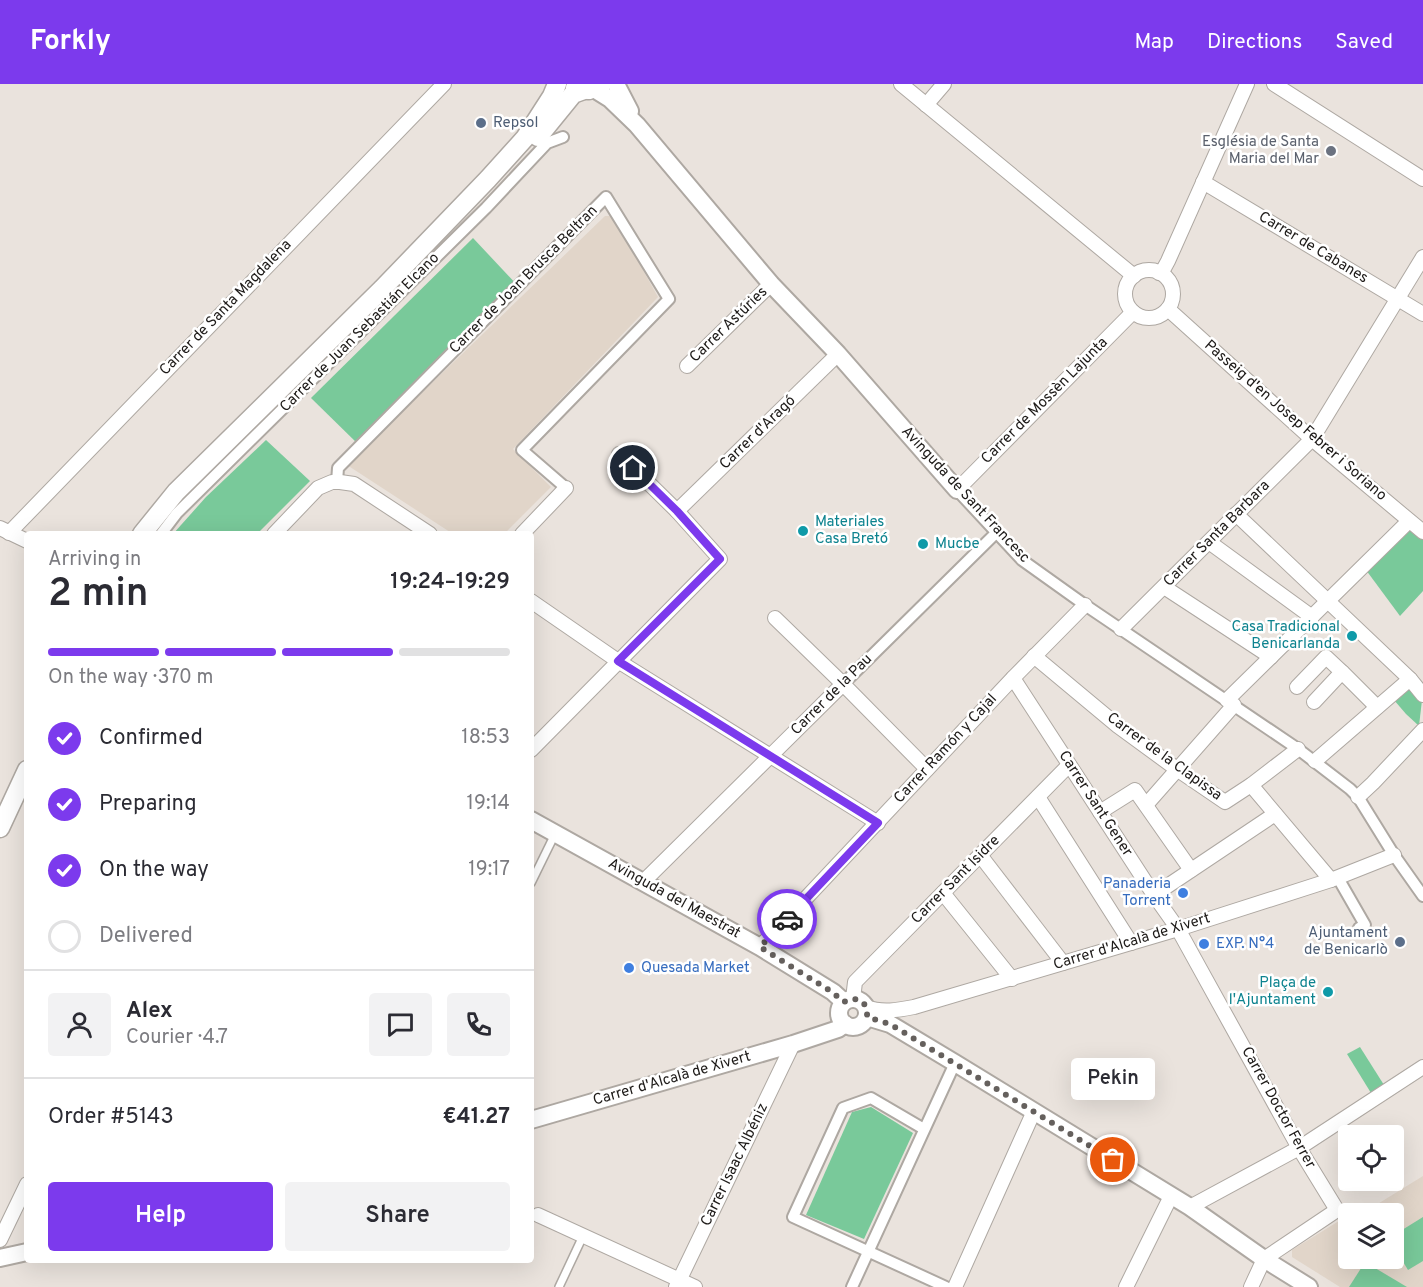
<!DOCTYPE html>
<meta charset="utf-8">
<style>
body{margin:0;font-family:Overpass,sans-serif;background:#f2f2f3;color:#2b2b33;height:100vh;display:flex;flex-direction:column;font-size:22px;white-space:nowrap}
*{box-sizing:border-box;margin:0}
p{font-size:20px;color:#7c7c81}
.icon{flex:none;width:33px;height:33px;fill:none;stroke:currentColor;stroke-width:2;stroke-linecap:round;stroke-linejoin:round}
.map{position:relative;flex:1;overflow:hidden}
.details{position:absolute;left:24px;top:447px;width:510px;height:732px;display:flex;flex-direction:column;background:#fff;border-radius:6px;box-shadow:0 6px 24px #0002}
.details>*{flex:none}
.controls{position:absolute;left:1338px;top:1041px;display:grid;gap:12px}
.controls a{display:grid;place-items:center;width:66px;height:66px;border-radius:6px;background:#fff;box-shadow:0 6px 24px #0002;font-size:30px}
.pin{position:absolute;display:grid;place-items:center;width:51px;height:51px;color:#fff;margin:-26px;border:3px solid #fff;border-radius:50%;box-shadow:0 2px 6px #0007}
.courier{position:absolute;display:grid;place-items:center;width:60px;height:60px;margin:-30px;border:4px solid #7c3aed;border-radius:50%;background:#fff;color:#222;box-shadow:0 2px 8px #0007}
.bubble{position:absolute;height:42px;border-radius:6px;background:#fff;box-shadow:0 6px 24px #0002;font-size:20px;font-weight:600;line-height:42px;text-align:center}
.head em{font-style:normal;font-weight:600}
.head div{display:flex;flex-direction:column-reverse}
.head{display:flex;align-items:center;justify-content:space-between;height:102px;padding:0 24px}
h1{font-size:39px;font-weight:600;line-height:45px}
.bar{display:grid;grid-template-columns:repeat(4,1fr);gap:9px 6px;align-content:center;height:72px;padding:0 24px}
.bar i{height:8px;border-radius:4px;background:#e1e1e2}
.bar .on{background:#7c3aed}
.bar p{grid-column:span 4}
.line{display:flex;align-items:center;gap:15px;padding:0 24px;border-top:2px solid #e1e1e2}
.line div{flex:1}
.round{display:grid;place-items:center;flex:none;width:63px;height:63px;border-radius:6px;background:#f2f2f3}
ol{padding:0 24px;list-style:none}
li{display:flex;align-items:center;gap:18px;height:66px}
li p{margin-inline-start:auto}
li .icon{padding:6px;border-radius:50%;background:#7c3aed;color:#fff;stroke-width:4}
li:last-child{color:#7c7c81}
li i{width:33px;height:33px;border:3px solid #e1e1e2;border-radius:50%}
.primary-button{display:flex;gap:12px;margin-top:auto;padding:12px 24px}
.primary-button a{flex:1;height:69px;border-radius:6px;background:#7c3aed;color:#fff;font-size:24px;font-weight:600;line-height:69px;text-align:center}
.primary-button a+a{background:#f2f2f3;color:#2b2b33}
header{display:flex;align-items:center;gap:36px;box-sizing:border-box;height:84px;padding:0 30px;background:#7c3aed;color:#fff}
header strong{font-size:28px}
nav{display:flex;gap:33px;margin-inline-start:auto;font-size:21px}
.map>svg:first-child{display:block}
.built{fill:#e1d5c9}
.green{fill:#79c99a}
.lines{fill:none;stroke-linecap:round;stroke-linejoin:round}
.service-casing{stroke:#aea8a2;stroke-width:10}
.pedestrian-casing{stroke:#aea8a2;stroke-width:14}
.minor-casing{stroke:#aea8a2;stroke-width:16}
.tertiary-casing{stroke:#aea8a2;stroke-width:20}
.secondary-casing{stroke:#aea8a2;stroke-width:21}
.service{stroke:#fff;stroke-width:7}
.pedestrian{stroke:#fff;stroke-width:10}
.minor{stroke:#fff;stroke-width:14}
.tertiary{stroke:#fff;stroke-width:16}
.secondary{stroke:#fff;stroke-width:18}
.done{stroke:#65605d;stroke-width:6;stroke-dasharray:0 10.8}
.route{stroke:#7c3aed;stroke-width:8}
.service-dot{fill:#5c6f8a;stroke:#fff;stroke-width:2}
.worship-dot{fill:#6b7280;stroke:#fff;stroke-width:2}
.culture-dot{fill:#0f9aa8;stroke:#fff;stroke-width:2}
.shop-dot{fill:#3f7fe0;stroke:#fff;stroke-width:2}
.labels{text-anchor:middle;dominant-baseline:central;stroke-width:5;stroke-linejoin:round;paint-order:stroke}
.service-label{font-size:15px;fill:#4e5e75;stroke:#fff;text-anchor:start}
.worship-label{font-size:15px;fill:#5b616d;stroke:#fff;text-anchor:end}
.street-label{font-size:15px;fill:#1d1a18;stroke:#fff}
.culture-label{font-size:15px;fill:#0d838f;stroke:#fff;text-anchor:start}
.shop-label{font-size:15px;fill:#366cbe;stroke:#fff;text-anchor:start}
</style>
<header>
<strong>Forkly</strong>
<nav><a>Map</a><a>Directions</a><a>Saved</a></nav>
</header>
<div class="map">
<svg width="1423" height="1203" viewBox="0 0 1423 1203">
<rect width="100%" height="100%" fill="#eae3dd"/>
<g class="built">
<path d="M 605,132 L 613,132 L 658,213 L 513,365 L 551,403 L 504,450 L 453,450 L 347,381 Z"/>
<path d="M 1423,1092 L 1423,1203 L 1340,1203 L 1292,1173 L 1292,1166 L 1347,1132 L 1348,1135 L 1348,1174 L 1394,1174 L 1394,1130 L 1363,1129 Z"/>
</g>
<g class="green">
<path d="M 473,154 L 518,202 L 360,362 L 311,314 Z"/>
<path d="M 266,356 L 310,397 L 257,450 L 173,450 L 206,413 Z"/>
<path d="M 1409,442 L 1423,454 L 1423,507 L 1400,532 L 1366,486 Z"/>
<path d="M 1409,604 L 1422,616 L 1419,642 L 1406,630 L 1394,616 Z"/>
<path d="M 1360,963 L 1384,1001 L 1371,1009 L 1347,970 Z"/>
<path d="M 871,1023 L 913,1049 L 864,1155 L 806,1131 L 852,1028 Z"/>
<path d="M 1423,1133 L 1423,1177 L 1408,1186 L 1394,1163 L 1394,1151 Z"/>
<path d="M 1365,1178 L 1407,1203 L 1349,1203 Z"/>
</g>
<g class="lines">
<defs>
<g id="service">
<path d="M 531,799 L 555,750"/>
<path d="M 559,1203 L 583,1152"/>
</g>
<g id="pedestrian">
<path d="M 337,398 L 338,384 L 606,113 L 669,215 L 522,366 L 566,404"/>
<path d="M 957,406 L 1022,476 L 1085,521 L 1298,665 L 1350,705 L 1358,713 L 1394,771 L 1423,812"/>
<path d="M 161,450 L 177,429 L 486,124 L 547,59 L 563,53"/>
<path d="M 843,600 L 996,449"/>
<path d="M 1338,794 L 1365,841 L 1359,844"/>
<path d="M 924,1045 L 871,1014 L 843,1024 L 793,1133 L 946,1203"/>
<path d="M 852,1203 L 955,979"/>
</g>
<g id="minor">
<path d="M 901,0 L 1134,192"/>
<path d="M 1274,0 L 1423,95"/>
<path d="M 926,21 L 944,0"/>
<path d="M 1203,98 L 1423,230"/>
<circle cx="1149" cy="210" r="24"/>
<path d="M 1159,189 L 1162,188 L 1168,177 L 1247,0"/>
<path d="M 1168,225 L 1312,355 L 1423,448"/>
<path d="M 687,282 L 771,200"/>
<path d="M 957,406 L 1133,228"/>
<path d="M 677,427 L 838,270"/>
<path d="M 1236,430 L 1410,595 L 1423,611"/>
<path d="M 0,444 L 27,457"/>
<path d="M 9,449 L 444,0"/>
<path d="M 274,450 L 318,404 L 332,398 L 340,398 L 354,400 L 430,450"/>
<path d="M 522,450 L 566,404"/>
<path d="M 1209,458 L 1312,533"/>
<path d="M 1164,503 L 1271,573"/>
<path d="M 531,517 L 618,577 L 878,739"/>
<path d="M 775,534 L 843,600 L 927,685"/>
<path d="M 1121,545 L 1312,355 L 1423,173"/>
<path d="M 1034,572 L 1118,642 L 1178,686 L 1225,718 L 1251,701 L 1298,665"/>
<path d="M 1013,594 L 1154,811 L 1178,845 L 1299,1064 L 1337,1126 L 1264,1175 L 1251,1203"/>
<path d="M 1297,603 L 1326,573 L 1342,588"/>
<path d="M 1227,616 L 1409,437"/>
<path d="M 1314,618 L 1342,588 L 1377,623"/>
<path d="M 531,666 L 720,475 L 677,427 L 619,370"/>
<path d="M 1315,677 L 1410,595"/>
<path d="M 1251,701 L 1331,796"/>
<path d="M 1038,713 L 1131,859"/>
<path d="M 1358,713 L 1373,699 L 1423,646"/>
<path d="M 1146,721 L 1234,621"/>
<path d="M 1100,728 L 1135,706 L 1191,786"/>
<path d="M 980,771 L 1063,879"/>
<path d="M 643,798 L 843,600"/>
<path d="M 943,809 L 1012,895"/>
<path d="M 1154,811 L 1275,730"/>
<path d="M 760,863 L 1013,594 L 1085,521"/>
<path d="M 853,915 L 855,898 L 1069,681"/>
<path d="M 866,923 C 882,929 898,926 914,923 L 1178,845 L 1331,796 L 1394,771"/>
<path d="M 1190,1123 L 1299,1064 L 1423,983"/>
<path d="M 538,1131 L 695,1203"/>
<path d="M 0,1156 L 27,1100"/>
<path d="M 676,1203 L 793,960"/>
<path d="M 955,1203 L 1034,1027"/>
<path d="M 1126,1203 L 1171,1112"/>
</g>
<g id="tertiary">
<path d="M 616,0 L 630,27"/>
<path d="M 594,5 L 610,15 L 637,41 L 771,200 L 838,270 L 957,406"/>
<path d="M 531,736 L 760,863 L 833,908 L 844,918"/>
<circle cx="853" cy="929" r="14"/>
<path d="M 867,933 L 890,940 L 955,979 L 1190,1123 L 1264,1175 L 1309,1203"/>
<path d="M 531,1036 L 793,960 L 838,945 L 845,940"/>
<path d="M 0,1174 L 27,1168"/>
</g>
<g id="secondary">
<path d="M 575,4 L 589,6 L 602,0"/>
<path d="M 538,53 L 573,10 L 584,6"/>
<path d="M 142,450 L 176,408 L 382,205 L 488,95 L 525,54 L 552,12 L 557,0"/>
<path d="M 0,744 L 27,686"/>
</g>
</defs>
<use href="#service" class="service-casing"/>
<use href="#pedestrian" class="pedestrian-casing"/>
<use href="#minor" class="minor-casing"/>
<use href="#tertiary" class="tertiary-casing"/>
<use href="#secondary" class="secondary-casing"/>
<use href="#service" class="service"/>
<use href="#pedestrian" class="pedestrian"/>
<use href="#minor" class="minor"/>
<use href="#tertiary" class="tertiary"/>
<use href="#secondary" class="secondary"/>
</g>
<g class="lines">
<path class="done" d="M 787,835 L 760,863 L 832,908 L 844,918 C 857,911 868,917 867,933 L 890,940 L 1113,1076"/>
<path class="route" d="M 633,384 L 677,427 L 720,475 L 618,577 L 878,739 L 787,835"/>
</g>
<g class="service-dot">
<circle cx="481" cy="39" r="6"/>
<circle cx="1400" cy="858" r="6"/>
</g>
<circle class="worship-dot" cx="1331" cy="67" r="6"/>
<g class="culture-dot">
<circle cx="803" cy="447" r="6"/>
<circle cx="923" cy="460" r="6"/>
<circle cx="1352" cy="552" r="6"/>
<circle cx="1328" cy="908" r="6"/>
</g>
<g class="shop-dot">
<circle cx="1183" cy="809" r="6"/>
<circle cx="1204" cy="860" r="6"/>
<circle cx="629" cy="884" r="6"/>
</g>
<g class="labels">
<g class="service-label">
<text x="493" y="39">Repsol</text>
<text x="1388" y="849" text-anchor="end">Ajuntament<tspan x="1388" dy="17">de Benicarlò</tspan></text>
</g>
<g class="worship-label">
<text x="1319" y="58">Església de Santa<tspan x="1319" dy="17">Maria del Mar</tspan></text>
</g>
<g class="street-label">
<text transform="translate(1313 164) rotate(31)">Carrer de Cabanes</text>
<text transform="translate(524 196) rotate(-45)">Carrer de Joan Brusca Beltran</text>
<text transform="translate(226 224) rotate(-46)">Carrer de Santa Magdalena</text>
<text transform="translate(729 241) rotate(-44)">Carrer Astúries</text>
<text transform="translate(360 249) rotate(-45)">Carrer de Juan Sebastián Elcano</text>
<text transform="translate(1045 317) rotate(-45)">Carrer de Mossèn Lajunta</text>
<text transform="translate(1295 337) rotate(41)">Passeig d'en Josep Febrer i Soriano</text>
<text transform="translate(758 349) rotate(-44)">Carrer d'Aragó</text>
<text transform="translate(965 411) rotate(47)">Avinguda de Sant Francesc</text>
<text transform="translate(1217 450) rotate(-45)">Carrer Santa Barbara</text>
<text transform="translate(832 611) rotate(-45)">Carrer de la Pau</text>
<text transform="translate(946 665) rotate(-47)">Carrer Ramón y Cajal</text>
<text transform="translate(1164 673) rotate(36)">Carrer de la Clapissa</text>
<text transform="translate(1095 720) rotate(57)">Carrer Sant Gener</text>
<text transform="translate(956 796) rotate(-45)">Carrer Sant Isidre</text>
<text transform="translate(674 815) rotate(29)">Avinguda del Maestrat</text>
<text transform="translate(1132 858) rotate(-17)">Carrer d'Alcalà de Xivert</text>
<text transform="translate(672 995) rotate(-16)">Carrer d'Alcalà de Xivert</text>
<text transform="translate(1278 1024) rotate(61)">Carrer Doctor Ferrer</text>
<text transform="translate(735 1081) rotate(-64)">Carrer Isaac Albéniz</text>
</g>
<g class="culture-label">
<text x="815" y="438">Materiales<tspan x="815" dy="17">Casa Bretó</tspan></text>
<text x="935" y="460">Mucbe</text>
<text x="1340" y="543" text-anchor="end">Casa Tradicional<tspan x="1340" dy="17">Benicarlanda</tspan></text>
<text x="1316" y="899" text-anchor="end">Plaça de<tspan x="1316" dy="17">l'Ajuntament</tspan></text>
</g>
<g class="shop-label">
<text x="1171" y="800" text-anchor="end">Panaderia<tspan x="1171" dy="17">Torrent</tspan></text>
<text x="1216" y="860">EXP. N°4</text>
<text x="641" y="884">Quesada Market</text>
</g>
</g>
</svg>
<div class="controls">
<a><svg class="icon" aria-label="locate" viewBox="0 0 24 24"><circle cx="12" cy="12" r="6"/><path d="M12 2v4M12 18v4M2 12h4M18 12h4"/></svg></a>
<a><svg class="icon" aria-label="layers" viewBox="0 0 24 24"><path d="M12 4l9 5-9 5-9-5zM3 14l9 5 9-5"/></svg></a>
</div>
<div class="pin" style="left:1113px;top:1076px;background:#ea580c"><svg class="icon" aria-label="bag" viewBox="0 0 24 24"><path d="M5 8h14l-1 12H6zM9 8a3 3 0 0 1 6 0"/></svg></div>
<div class="pin" style="left:633px;top:384px;background:#1f2937"><svg class="icon" aria-label="home" viewBox="0 0 24 24"><path d="M3 11l9-7 9 7M6 9v11h12V9"/></svg></div>
<div class="courier" style="left:787px;top:835px"><svg class="icon" aria-label="car" viewBox="0 0 24 24"><path d="M5 17H2v-5l4-1 3-4h7l3 4 3 1v5h-3M9 17h6M6 11h13"/><circle cx="7" cy="17" r="2"/><circle cx="17" cy="17" r="2"/></svg></div>
<div class="bubble" style="left:1071px;top:974px;width:84px">Pekin</div>
<section class="details">
<div class="head"><div><h1>2 min</h1><p>Arriving in</p></div><em>19:24–19:29</em></div>
<div class="bar"><i class="on"></i><i class="on"></i><i class="on"></i><i></i><p>On the way · 370 m</p></div>
<ol>
<li><svg class="icon" aria-label="check" viewBox="0 0 24 24"><path d="M5 12l5 5 9-10"/></svg>Confirmed<p>18:53</p></li>
<li><svg class="icon" aria-label="check" viewBox="0 0 24 24"><path d="M5 12l5 5 9-10"/></svg>Preparing<p>19:14</p></li>
<li><svg class="icon" aria-label="check" viewBox="0 0 24 24"><path d="M5 12l5 5 9-10"/></svg>On the way<p>19:17</p></li>
<li><i></i>Delivered</li>
</ol>
<div class="line" style="height:108px"><a class="round"><svg class="icon" aria-label="person" viewBox="0 0 24 24"><circle cx="12" cy="8" r="4"/><path d="M4 21q1-7 8-7t8 7"/></svg></a><div><b>Alex</b><p>Courier · 4.7</p></div><a class="round"><svg class="icon" aria-label="chat" viewBox="0 0 24 24"><path d="M4 5h16v11H9l-5 4z"/></svg></a><a class="round"><svg class="icon" aria-label="phone" viewBox="0 0 24 24"><path d="M5 4h4l2 5-3 2q2 4 5 5l2-3 5 2v4C11 20 4 13 5 4z"/></svg></a></div>
<div class="line" style="height:78px"><div>Order #5143</div><b>€41.27</b></div>
<div class="primary-button"><a>Help</a><a>Share</a></div>
</section>
</div>
